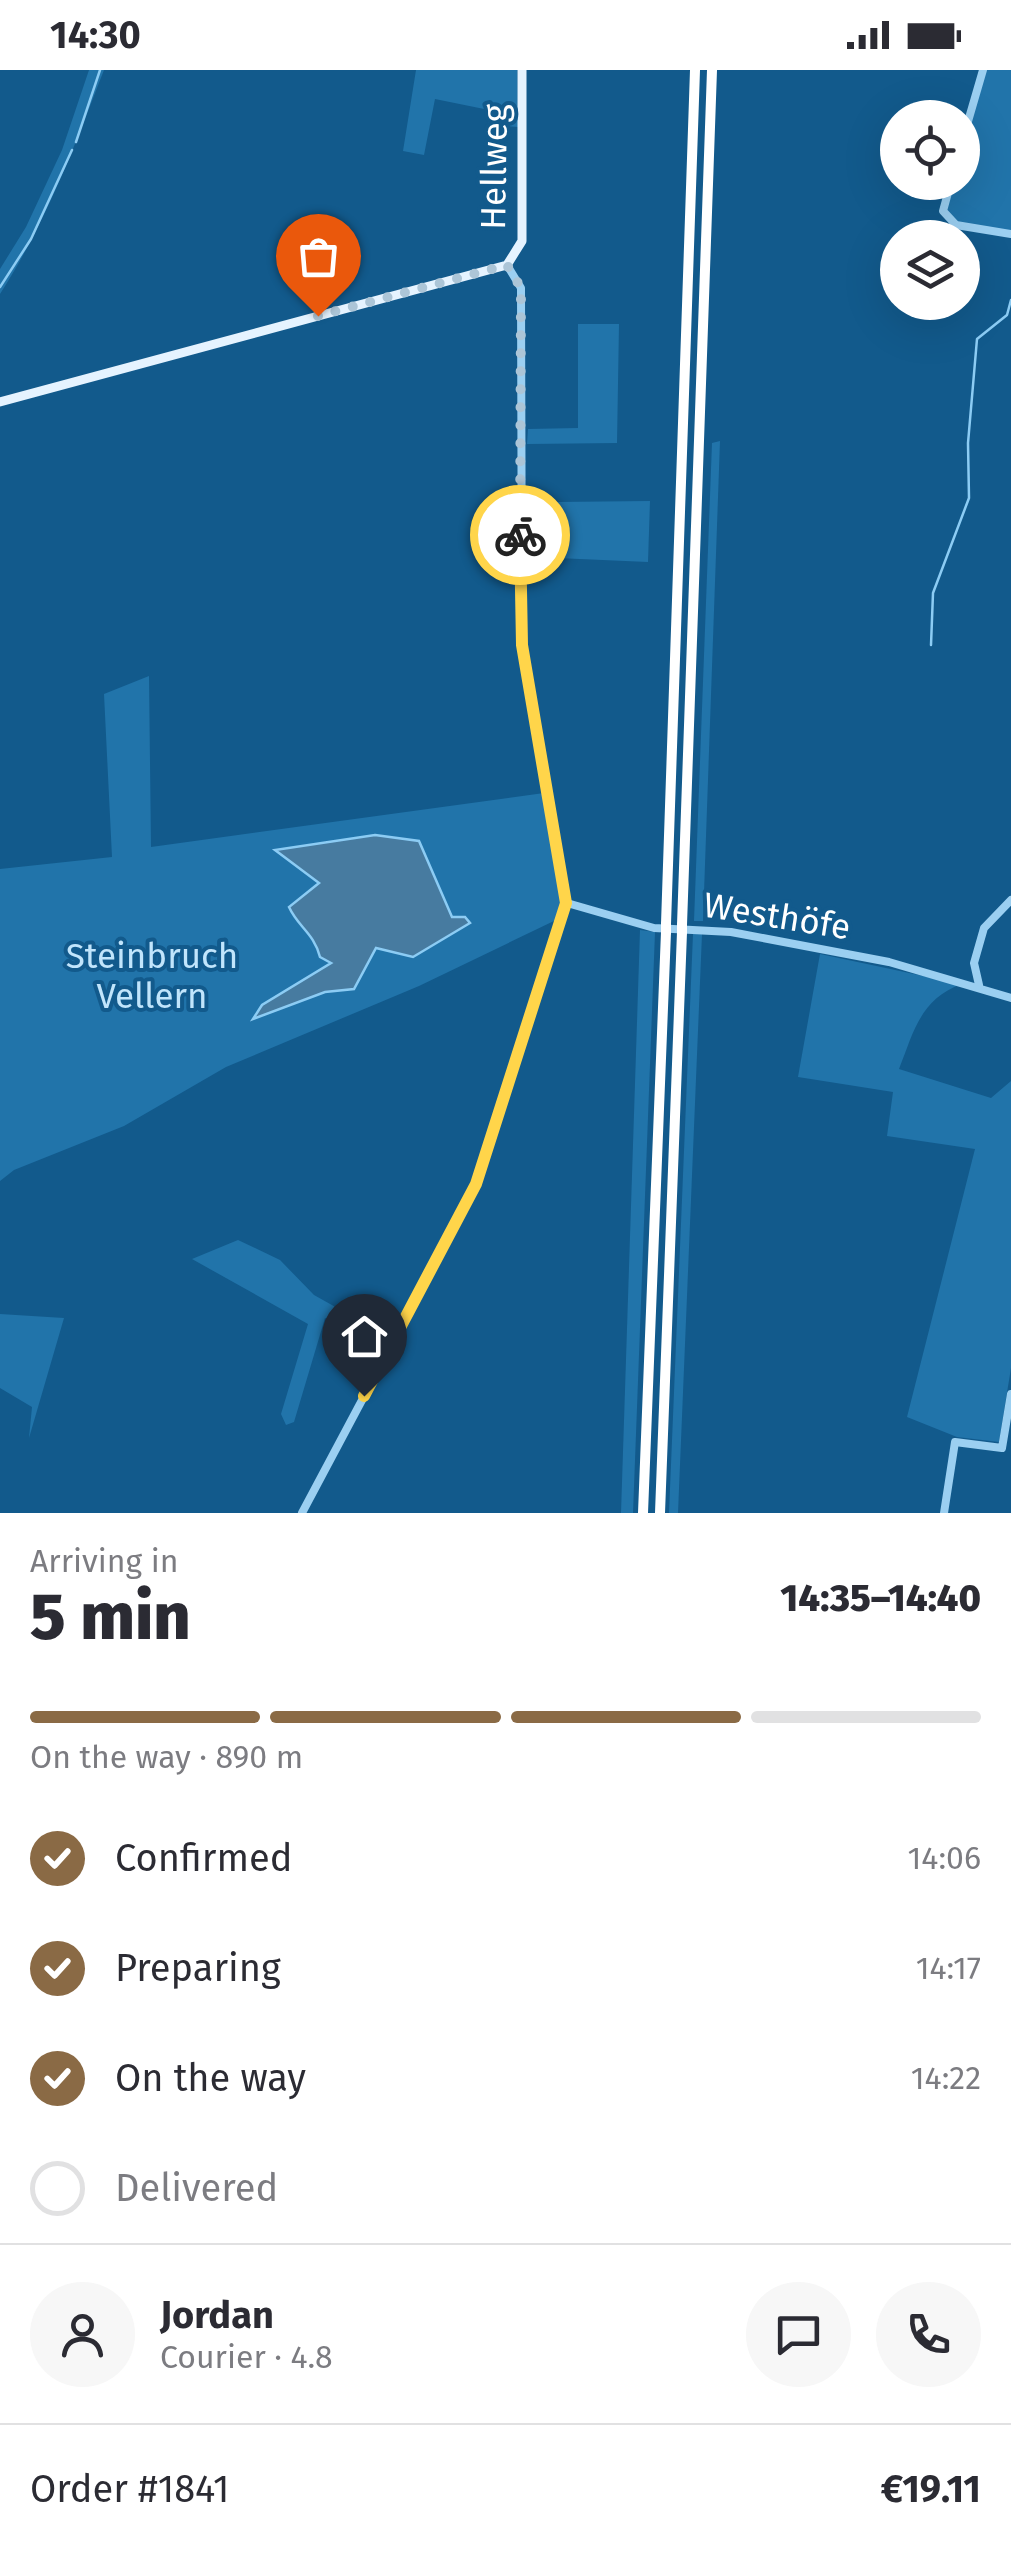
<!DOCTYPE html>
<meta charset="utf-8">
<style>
body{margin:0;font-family:"Fira Sans",sans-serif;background:#f7f7f7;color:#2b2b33;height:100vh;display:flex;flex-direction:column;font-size:38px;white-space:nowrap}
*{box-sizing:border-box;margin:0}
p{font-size:32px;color:#7c7c81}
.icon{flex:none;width:55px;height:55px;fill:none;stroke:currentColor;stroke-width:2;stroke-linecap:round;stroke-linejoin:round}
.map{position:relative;height:1443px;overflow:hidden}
.details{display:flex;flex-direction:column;background:#fff;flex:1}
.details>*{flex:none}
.tools{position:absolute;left:880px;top:30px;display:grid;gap:20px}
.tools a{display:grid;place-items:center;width:100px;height:100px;border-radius:50%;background:#fff;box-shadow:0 10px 40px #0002;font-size:50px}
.pin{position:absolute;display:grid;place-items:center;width:85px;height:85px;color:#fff;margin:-102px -42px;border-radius:50% 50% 50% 0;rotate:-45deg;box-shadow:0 0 10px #0007}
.pin .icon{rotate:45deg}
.courier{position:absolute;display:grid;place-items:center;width:100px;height:100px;margin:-50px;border:8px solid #ffd54a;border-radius:50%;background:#fff;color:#222;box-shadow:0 2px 12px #0007}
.overview em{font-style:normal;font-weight:800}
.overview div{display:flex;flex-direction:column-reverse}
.overview{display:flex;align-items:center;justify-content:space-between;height:170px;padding:0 30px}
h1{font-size:65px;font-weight:800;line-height:75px}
.bar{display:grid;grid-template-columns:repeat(4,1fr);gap:15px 10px;align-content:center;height:120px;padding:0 30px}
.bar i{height:12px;border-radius:8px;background:#e1e1e2}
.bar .current{background:#8a6a45}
.bar p{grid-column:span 4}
.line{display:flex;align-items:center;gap:25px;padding:0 30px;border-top:2px solid #e1e1e2}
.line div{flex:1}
.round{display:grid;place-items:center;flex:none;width:105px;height:105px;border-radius:52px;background:#f7f7f7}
ol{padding:0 30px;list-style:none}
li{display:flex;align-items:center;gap:30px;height:110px}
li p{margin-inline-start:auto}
li .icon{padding:10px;border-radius:50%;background:#8a6a45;color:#fff;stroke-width:4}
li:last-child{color:#7c7c81}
li i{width:55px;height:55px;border:5px solid #e1e1e2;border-radius:50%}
.status{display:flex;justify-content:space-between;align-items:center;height:70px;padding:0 50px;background:#fff;direction:ltr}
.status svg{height:28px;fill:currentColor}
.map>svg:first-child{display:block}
.green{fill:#2174aa}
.water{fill:#477ba0;stroke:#8cccf4;stroke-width:2.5}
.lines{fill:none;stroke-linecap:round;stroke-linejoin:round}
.stream{stroke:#8cccf4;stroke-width:2.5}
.minor{stroke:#9bcff1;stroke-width:8}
.major{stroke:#e5f3ff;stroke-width:9}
.highway{stroke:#fff;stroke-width:10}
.highway-bridge{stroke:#fff;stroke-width:10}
.done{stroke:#acc5d7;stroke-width:10;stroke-dasharray:0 18}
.route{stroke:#ffd54a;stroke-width:12}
.labels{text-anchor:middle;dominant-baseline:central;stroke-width:8;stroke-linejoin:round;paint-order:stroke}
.street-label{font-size:35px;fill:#fff;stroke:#125a8c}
.park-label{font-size:35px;fill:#c1e5fc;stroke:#125a8c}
</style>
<div class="status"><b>14:30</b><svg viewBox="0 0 49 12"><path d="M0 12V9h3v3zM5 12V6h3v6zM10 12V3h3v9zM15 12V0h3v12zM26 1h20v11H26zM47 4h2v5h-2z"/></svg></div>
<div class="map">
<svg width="1011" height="1443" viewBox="0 0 1011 1443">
<rect width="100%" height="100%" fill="#125a8c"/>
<g class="green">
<path d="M 89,0 L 104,0 C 73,80 47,150 0,224 L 0,199 L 26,157 L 62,80 Z"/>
<path d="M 416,0 L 517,0 L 518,57 L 488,55 L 489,40 L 435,29 L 424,85 L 403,81 Z"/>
<path d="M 985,0 L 1011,0 L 1011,162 L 957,152 L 946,140 L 953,113 L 962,112 L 963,80 Z"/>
<path d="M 578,254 L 619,254 L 617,373 L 527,374 L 528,359 L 578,358 Z"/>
<path d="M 720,371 L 703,851 L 694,851 L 712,373 Z"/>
<path d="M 650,431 L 648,492 L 557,488 L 557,432 Z"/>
<path d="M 149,606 L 151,777 L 544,723 L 567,833 L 556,850 L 419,916 L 226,997 L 124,1056 L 14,1100 L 0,1111 L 0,799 L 112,787 L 104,624 Z"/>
<path d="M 640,860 L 655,862 L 633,1443 L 621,1443 Z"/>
<path d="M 693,864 L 702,864 L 678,1443 L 669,1443 Z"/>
<path d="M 820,884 L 961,914 C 920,930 914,961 899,999 L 991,1028 L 1011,1011 L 1011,1298 L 999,1372 L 957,1367 L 907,1347 L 975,1079 L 887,1066 L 893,1022 L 798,1007 Z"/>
<path d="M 238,1170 L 280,1190 L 314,1225 L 389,1267 L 385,1274 L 325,1248 L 294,1352 L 286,1355 L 281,1344 L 308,1254 L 192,1189 Z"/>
<path d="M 0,1244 L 64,1248 L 29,1368 L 32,1337 L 0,1318 Z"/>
</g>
<path class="water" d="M 375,765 L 419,771 L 452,847 L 465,847 L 470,853 L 413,887 L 376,878 L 354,919 L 325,922 L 253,949 L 262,935 L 331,893 L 320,887 C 314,863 298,857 289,837 L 319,813 L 275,780 Z"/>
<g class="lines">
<g class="stream">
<path d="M 76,72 L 100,0"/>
<path d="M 0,217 L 31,169 L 72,80"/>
<path d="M 931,575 L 933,523 L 969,428 L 968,373 L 977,269 L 1007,245 L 1011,230"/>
</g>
<g class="minor">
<path d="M 962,72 L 983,0"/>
<path d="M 951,112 L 943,141 L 956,155 L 1011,164"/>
<path d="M 567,833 L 654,858 L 731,862 L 889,892 L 1011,928"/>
<path d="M 979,915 L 974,893 L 984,858 L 1011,830"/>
<path d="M 302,1443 L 477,1114 L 567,833 L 522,575 L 521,218 L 507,195"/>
<path d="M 944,1443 L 955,1372 L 1002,1378 L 1011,1324"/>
</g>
<path class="major" d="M 0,332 L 507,195 L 522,171 L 522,0"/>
<g class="highway">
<path d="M 666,854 L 695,0"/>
<path d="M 682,855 L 712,0"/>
<path d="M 643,1443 L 666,862"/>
<path d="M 660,1443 L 682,862"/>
</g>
<g class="highway-bridge">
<path d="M 666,862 L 666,854"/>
<path d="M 682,862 L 682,855"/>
</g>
</g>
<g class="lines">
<path class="done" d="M 318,246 L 507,195 L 521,218 L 520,465"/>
<path class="route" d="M 364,1326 L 476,1114 L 566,833 L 522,575 L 520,465"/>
</g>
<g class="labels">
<g class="street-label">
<text transform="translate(494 97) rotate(-89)">Hellweg</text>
<text transform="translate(777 846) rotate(9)">Westhöfe</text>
</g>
<g class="park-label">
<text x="152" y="886">Steinbruch<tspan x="152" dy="40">Vellern</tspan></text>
</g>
</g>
</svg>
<div class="tools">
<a><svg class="icon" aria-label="locate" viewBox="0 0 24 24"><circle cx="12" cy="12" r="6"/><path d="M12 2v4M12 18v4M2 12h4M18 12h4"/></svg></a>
<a><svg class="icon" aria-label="layers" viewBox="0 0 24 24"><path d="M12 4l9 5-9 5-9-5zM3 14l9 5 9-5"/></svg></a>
</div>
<div class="pin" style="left:318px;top:246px;background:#ea580c"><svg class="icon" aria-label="bag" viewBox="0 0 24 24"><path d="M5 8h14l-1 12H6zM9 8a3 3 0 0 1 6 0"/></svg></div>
<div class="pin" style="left:364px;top:1326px;background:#1f2937"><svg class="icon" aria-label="home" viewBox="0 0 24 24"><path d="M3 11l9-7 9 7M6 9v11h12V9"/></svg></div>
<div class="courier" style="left:520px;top:465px"><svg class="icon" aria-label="bike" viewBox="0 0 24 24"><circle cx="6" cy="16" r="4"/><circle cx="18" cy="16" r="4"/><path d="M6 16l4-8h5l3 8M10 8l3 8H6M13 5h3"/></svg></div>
</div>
<section class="details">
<div class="overview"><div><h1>5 min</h1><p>Arriving in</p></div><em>14:35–14:40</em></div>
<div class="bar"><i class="current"></i><i class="current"></i><i class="current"></i><i></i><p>On the way · 890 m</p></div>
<ol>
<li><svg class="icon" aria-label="check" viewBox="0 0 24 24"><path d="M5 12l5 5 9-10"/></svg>Confirmed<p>14:06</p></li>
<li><svg class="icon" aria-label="check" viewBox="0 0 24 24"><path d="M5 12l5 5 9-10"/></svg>Preparing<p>14:17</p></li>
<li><svg class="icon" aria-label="check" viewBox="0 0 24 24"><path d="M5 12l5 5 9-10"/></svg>On the way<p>14:22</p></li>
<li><i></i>Delivered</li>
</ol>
<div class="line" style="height:180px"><a class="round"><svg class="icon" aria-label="person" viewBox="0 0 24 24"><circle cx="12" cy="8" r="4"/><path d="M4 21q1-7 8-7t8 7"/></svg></a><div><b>Jordan</b><p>Courier · 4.8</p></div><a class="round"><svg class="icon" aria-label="chat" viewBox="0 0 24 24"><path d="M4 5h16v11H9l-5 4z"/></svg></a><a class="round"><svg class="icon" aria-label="phone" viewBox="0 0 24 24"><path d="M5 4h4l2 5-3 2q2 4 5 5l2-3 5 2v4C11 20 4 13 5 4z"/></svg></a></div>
<div class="line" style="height:130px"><div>Order #1841</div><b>€19.11</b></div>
</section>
